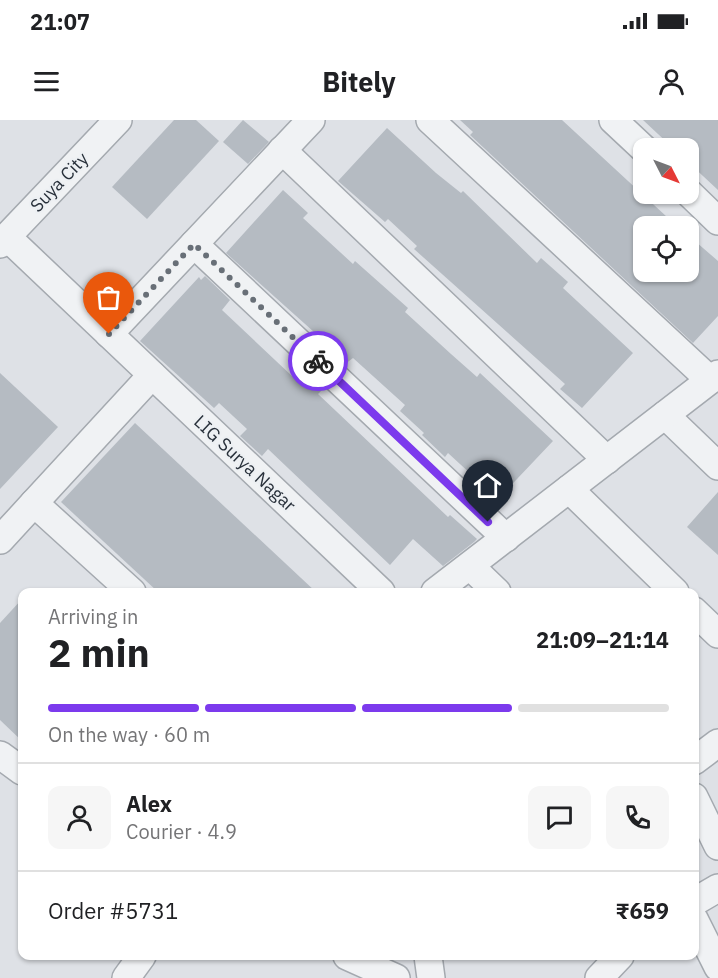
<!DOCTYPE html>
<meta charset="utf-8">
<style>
body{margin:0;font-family:"IBM Plex Sans",sans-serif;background:#f6f6f6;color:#202124;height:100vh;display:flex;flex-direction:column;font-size:22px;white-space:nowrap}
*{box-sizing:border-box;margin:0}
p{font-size:20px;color:#757577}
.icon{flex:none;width:33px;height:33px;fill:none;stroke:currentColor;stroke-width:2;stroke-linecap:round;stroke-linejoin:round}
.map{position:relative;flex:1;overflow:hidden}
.panel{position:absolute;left:18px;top:468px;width:681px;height:372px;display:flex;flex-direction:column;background:#fff;border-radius:12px;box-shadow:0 2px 4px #0004}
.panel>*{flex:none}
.needle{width:39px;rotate:132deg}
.buttons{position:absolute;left:633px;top:18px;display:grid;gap:12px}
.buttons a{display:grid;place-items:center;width:66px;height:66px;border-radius:12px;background:#fff;box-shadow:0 2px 4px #0004;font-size:30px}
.pin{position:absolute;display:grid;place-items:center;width:51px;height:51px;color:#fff;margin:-62px -26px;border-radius:50% 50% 50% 0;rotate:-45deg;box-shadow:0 0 6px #0007}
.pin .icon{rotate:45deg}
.courier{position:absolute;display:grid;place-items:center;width:60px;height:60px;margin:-30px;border:4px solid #7c3aed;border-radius:50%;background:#fff;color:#222;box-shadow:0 2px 8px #0007}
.overview em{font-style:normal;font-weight:800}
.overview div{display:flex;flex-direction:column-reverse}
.overview{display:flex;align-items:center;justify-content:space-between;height:102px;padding:0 30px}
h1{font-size:39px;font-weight:800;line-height:45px}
.bar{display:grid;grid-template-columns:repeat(4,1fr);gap:9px 6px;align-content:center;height:72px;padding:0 30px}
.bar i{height:8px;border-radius:4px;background:#e0e0e0}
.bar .selected{background:#7c3aed}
.bar p{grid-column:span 4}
.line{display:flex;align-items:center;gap:15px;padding:0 30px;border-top:2px solid #e0e0e0}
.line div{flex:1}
.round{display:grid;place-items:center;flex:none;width:63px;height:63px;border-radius:12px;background:#f6f6f6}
.status{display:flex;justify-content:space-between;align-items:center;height:42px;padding:0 30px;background:#fff;direction:ltr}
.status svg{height:16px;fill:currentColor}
header{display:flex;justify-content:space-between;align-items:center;height:78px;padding:0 30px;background:#fff;font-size:27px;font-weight:800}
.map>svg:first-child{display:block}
.building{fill:#b5bbc2}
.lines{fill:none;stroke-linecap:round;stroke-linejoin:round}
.street-casing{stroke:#a4a9af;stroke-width:30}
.street{stroke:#f0f2f4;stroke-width:27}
.done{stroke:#686f77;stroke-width:6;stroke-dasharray:0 10.8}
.route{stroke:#7c3aed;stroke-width:8}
.labels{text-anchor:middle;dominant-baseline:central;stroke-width:4.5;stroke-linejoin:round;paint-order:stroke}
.street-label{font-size:18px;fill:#29313b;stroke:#edf0f3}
</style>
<div class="status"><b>21:07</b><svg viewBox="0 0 49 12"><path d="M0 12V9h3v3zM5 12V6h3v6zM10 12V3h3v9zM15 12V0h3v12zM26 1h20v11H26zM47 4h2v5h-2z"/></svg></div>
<header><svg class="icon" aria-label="menu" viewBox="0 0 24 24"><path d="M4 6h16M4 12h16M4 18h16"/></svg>Bitely<svg class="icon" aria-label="person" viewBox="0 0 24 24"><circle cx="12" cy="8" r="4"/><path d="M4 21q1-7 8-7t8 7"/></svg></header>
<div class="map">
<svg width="718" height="858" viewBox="0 0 718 858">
<rect width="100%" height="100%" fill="#dee1e6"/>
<g class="building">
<path d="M 174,0 L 196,0 L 219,21 L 147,99 L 112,67 Z"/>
<path d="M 243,0 L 269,22 L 248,44 L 223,22 Z"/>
<path d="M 460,0 L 562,0 L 667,97 L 658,106 L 644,106 L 644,152 L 688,152 L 688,115 L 718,141 L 718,196 L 693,223 L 470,15 L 473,12 Z"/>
<path d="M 643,0 L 718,0 L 718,70 L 688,42 L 688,28 L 673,28 Z"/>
<path d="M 387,8 L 436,53 L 461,73 L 463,71 L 537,143 L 541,138 L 568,162 L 563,168 L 633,233 L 582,288 L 560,269 L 565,264 L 414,129 L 417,126 L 388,99 L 385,102 L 338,61 Z"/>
<path d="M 283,70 L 308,93 L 303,98 L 353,144 L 355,141 L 408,188 L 405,192 L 451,234 L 477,257 L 480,253 L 553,321 L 498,379 L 448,333 L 445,337 L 422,315 L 424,313 L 400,291 L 405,285 L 353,238 L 345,244 L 322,223 L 324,221 L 226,133 Z"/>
<path d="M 205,156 L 230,180 L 222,190 L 292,256 L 301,246 L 324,268 L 318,274 L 448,397 L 450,395 L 477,419 L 474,422 L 443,446 L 413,419 L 390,445 L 268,329 L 262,336 L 240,316 L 247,309 L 219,283 L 214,288 L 140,221 L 199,157 L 201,160 Z"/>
<path d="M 0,253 L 58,307 L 0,369 Z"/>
<path d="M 135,303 L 316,472 L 158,472 L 61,382 Z"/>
<path d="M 718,372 L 718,435 L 687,407 Z"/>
<path d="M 22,479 L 22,621 L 0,600 L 0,503 Z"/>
</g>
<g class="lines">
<defs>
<g id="street">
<path d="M 430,0 L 710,260"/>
<path d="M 613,0 L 644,29"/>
<path d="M 282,30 L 607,340"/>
<path d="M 688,72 L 718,101"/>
<path d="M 7,117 L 381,472"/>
<path d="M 0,124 L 118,0"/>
<path d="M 194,124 L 506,418"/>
<path d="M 109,214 L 311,0"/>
<path d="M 665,295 L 718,346"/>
<path d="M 569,369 L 675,472"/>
<path d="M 34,383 L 152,255"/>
<path d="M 0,420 L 34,383 L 132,472"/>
<path d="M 470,446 L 497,472"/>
<path d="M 435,472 L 718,254"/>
<path d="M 694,491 L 718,514"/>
<path d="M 0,635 L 22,651"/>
<path d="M 694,641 L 718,623"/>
<path d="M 694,677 L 718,726"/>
<path d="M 694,782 L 718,768"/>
<path d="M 694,799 L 718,847"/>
<path d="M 347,836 L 396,858"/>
<path d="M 428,836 L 431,858"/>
<path d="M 126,858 L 142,836"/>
<path d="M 599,858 L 620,836"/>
</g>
</defs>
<use href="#street" class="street-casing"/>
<use href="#street" class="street"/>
</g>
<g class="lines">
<path class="done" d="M 109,214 L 194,124 L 318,241"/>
<path class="route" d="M 318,241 L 488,402"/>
</g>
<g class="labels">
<g class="street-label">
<text transform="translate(59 62) rotate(-46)">Suya City</text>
<text transform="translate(245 343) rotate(43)">LIG Surya Nagar</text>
</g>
</g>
</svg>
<div class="buttons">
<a><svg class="needle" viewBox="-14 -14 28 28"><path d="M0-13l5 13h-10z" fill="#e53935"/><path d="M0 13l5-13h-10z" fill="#757577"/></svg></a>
<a><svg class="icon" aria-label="locate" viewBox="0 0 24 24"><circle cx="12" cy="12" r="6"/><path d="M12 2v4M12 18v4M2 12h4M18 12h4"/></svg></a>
</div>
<div class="pin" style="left:109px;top:214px;background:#ea580c"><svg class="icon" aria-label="bag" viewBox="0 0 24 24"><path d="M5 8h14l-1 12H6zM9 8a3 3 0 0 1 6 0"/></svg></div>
<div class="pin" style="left:488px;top:402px;background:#1f2937"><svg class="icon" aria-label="home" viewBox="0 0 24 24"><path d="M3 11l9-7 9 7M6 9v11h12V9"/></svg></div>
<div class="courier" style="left:318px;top:241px"><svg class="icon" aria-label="bike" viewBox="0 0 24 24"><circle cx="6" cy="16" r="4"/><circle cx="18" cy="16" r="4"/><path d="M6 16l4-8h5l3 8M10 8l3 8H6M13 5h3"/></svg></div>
<section class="panel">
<div class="overview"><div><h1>2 min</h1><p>Arriving in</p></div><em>21:09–21:14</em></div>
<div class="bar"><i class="selected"></i><i class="selected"></i><i class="selected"></i><i></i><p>On the way · 60 m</p></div>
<div class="line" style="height:108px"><a class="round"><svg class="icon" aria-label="person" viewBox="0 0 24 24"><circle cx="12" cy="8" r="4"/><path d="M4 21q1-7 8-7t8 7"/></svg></a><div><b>Alex</b><p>Courier · 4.9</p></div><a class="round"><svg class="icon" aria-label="chat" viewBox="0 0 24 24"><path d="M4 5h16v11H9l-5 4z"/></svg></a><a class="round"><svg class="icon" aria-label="phone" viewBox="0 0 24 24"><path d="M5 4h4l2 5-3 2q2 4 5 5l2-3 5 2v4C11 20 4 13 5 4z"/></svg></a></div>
<div class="line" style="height:78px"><div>Order #5731</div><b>₹659</b></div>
</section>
</div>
